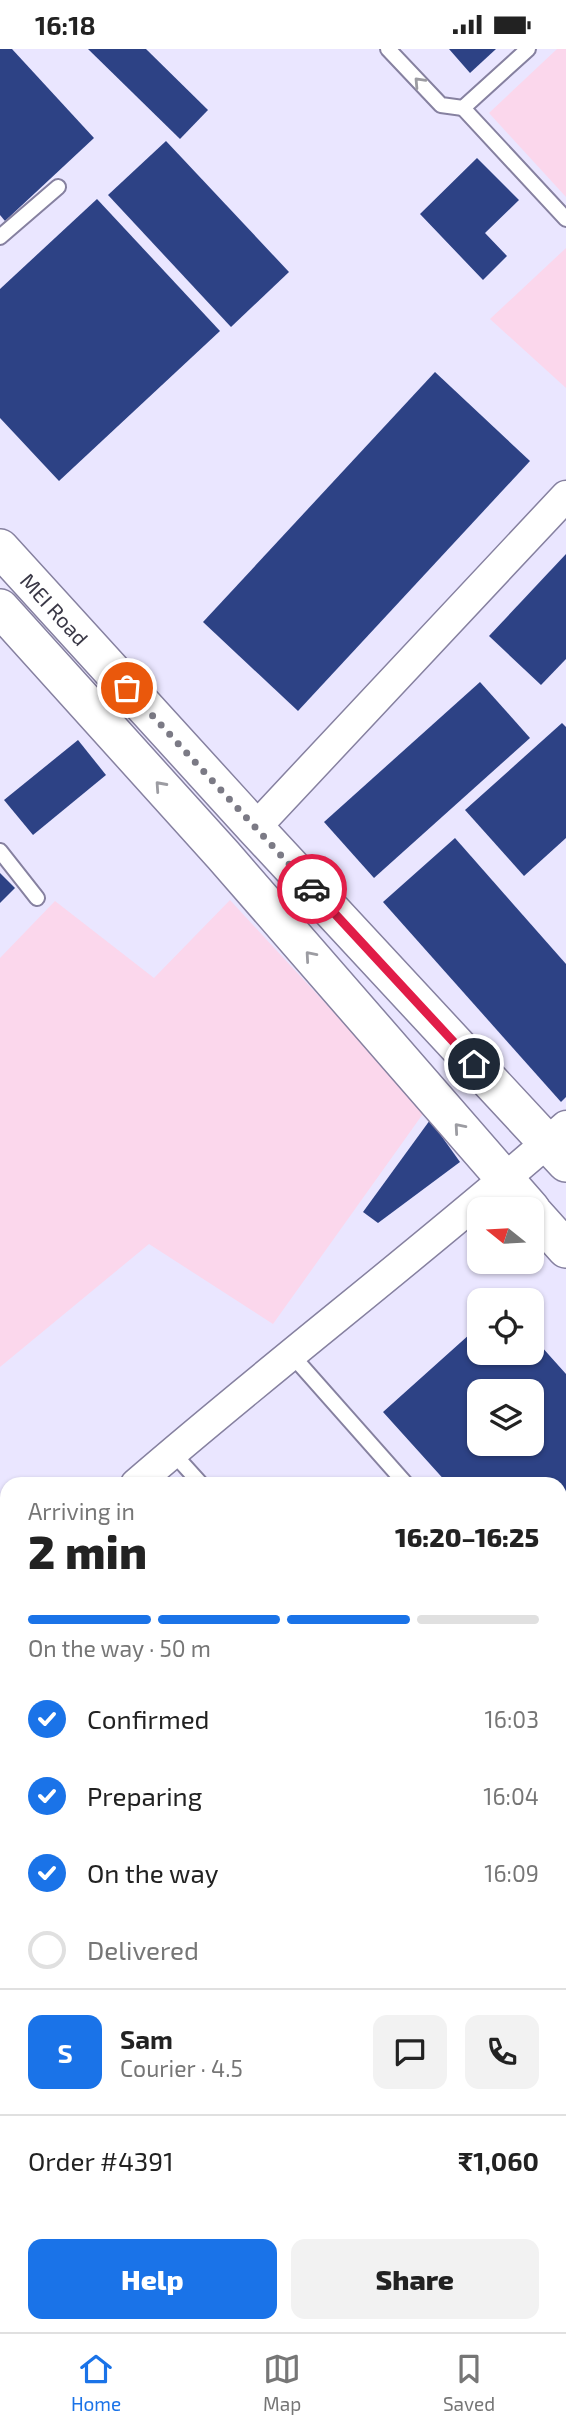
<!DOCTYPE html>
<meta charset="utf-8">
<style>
body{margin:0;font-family:"Exo 2",sans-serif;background:#f2f2f2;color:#222;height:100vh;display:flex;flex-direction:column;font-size:26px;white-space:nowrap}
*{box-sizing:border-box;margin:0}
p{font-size:23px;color:#767676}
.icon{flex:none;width:38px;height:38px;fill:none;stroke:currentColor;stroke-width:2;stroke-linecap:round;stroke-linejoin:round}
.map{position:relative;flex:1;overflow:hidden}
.sheet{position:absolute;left:0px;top:1428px;width:567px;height:856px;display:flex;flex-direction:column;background:#fff;border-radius:21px 21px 0 0;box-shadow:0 2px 5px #0004}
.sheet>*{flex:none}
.needle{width:46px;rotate:288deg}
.buttons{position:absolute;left:467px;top:1148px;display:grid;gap:14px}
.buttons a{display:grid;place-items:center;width:77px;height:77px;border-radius:14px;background:#fff;box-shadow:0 2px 5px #0004;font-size:35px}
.pin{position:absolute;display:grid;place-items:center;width:60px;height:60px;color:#fff;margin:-30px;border:4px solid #fff;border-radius:50%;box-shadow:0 2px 7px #0007}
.courier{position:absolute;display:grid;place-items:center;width:70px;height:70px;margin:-35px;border:5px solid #e11d48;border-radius:50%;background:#fff;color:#222;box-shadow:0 2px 9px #0007}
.overview em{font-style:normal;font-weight:800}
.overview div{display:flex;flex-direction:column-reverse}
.overview{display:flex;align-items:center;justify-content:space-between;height:119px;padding:0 28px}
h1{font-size:46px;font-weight:800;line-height:52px}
.bar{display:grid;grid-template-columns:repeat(4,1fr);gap:10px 7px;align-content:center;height:84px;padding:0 28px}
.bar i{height:9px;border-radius:5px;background:#e0e0e0}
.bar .current{background:#1a73e8}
.bar p{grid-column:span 4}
.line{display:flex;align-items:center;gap:18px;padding:0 28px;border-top:2px solid #e0e0e0}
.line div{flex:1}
.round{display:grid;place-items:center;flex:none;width:74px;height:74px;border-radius:14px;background:#f2f2f2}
ol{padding:0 28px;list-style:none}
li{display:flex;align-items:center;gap:21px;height:77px}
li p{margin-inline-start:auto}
li .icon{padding:7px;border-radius:50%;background:#1a73e8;color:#fff;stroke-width:4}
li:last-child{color:#767676}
li i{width:38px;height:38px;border:4px solid #e0e0e0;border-radius:50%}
.cta{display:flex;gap:14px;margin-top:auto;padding:14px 28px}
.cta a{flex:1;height:80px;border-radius:14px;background:#1a73e8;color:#fff;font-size:28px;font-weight:800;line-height:80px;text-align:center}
.cta a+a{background:#f2f2f2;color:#222}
.status{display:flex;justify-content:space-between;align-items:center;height:49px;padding:0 35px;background:#fff;direction:ltr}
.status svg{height:19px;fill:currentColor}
.tabs{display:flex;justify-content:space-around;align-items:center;height:98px;border-top:2px solid #e0e0e0;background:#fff;font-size:19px;color:#767676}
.tabs a{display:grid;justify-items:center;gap:4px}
.tabs .current{color:#1a73e8}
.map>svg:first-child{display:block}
.built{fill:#eae6ff;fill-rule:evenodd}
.green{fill:#fbd7ec}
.building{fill:#2d4285;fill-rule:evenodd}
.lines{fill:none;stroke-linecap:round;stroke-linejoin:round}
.service-casing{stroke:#8681a0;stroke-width:18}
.minor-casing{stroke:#8681a0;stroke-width:33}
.tertiary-casing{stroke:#8681a0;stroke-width:40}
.service{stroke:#fff;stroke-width:14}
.minor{stroke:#fff;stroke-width:30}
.tertiary{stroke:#fff;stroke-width:37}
.oneway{stroke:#9c9ca2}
.done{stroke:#7b7a85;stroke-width:7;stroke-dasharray:0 12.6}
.route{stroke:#e11d48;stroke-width:9}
.labels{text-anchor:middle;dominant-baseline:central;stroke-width:7;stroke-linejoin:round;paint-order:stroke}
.street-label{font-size:21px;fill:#3a3846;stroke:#fff}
</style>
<div class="status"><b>16:18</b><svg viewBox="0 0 49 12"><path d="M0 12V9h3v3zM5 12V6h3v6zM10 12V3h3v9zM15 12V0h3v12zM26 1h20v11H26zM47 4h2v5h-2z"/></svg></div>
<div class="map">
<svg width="566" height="2283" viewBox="0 0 566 2283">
<rect width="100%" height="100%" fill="#f5f4fb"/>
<path class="built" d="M 0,0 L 566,0 L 566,2283 L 0,2283 ZM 480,1160 L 532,1160 L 532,1213 L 480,1213 ZM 480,1251 L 532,1251 L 532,1304 L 480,1304 ZM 480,1342 L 532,1342 L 532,1395 L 480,1395 ZM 7,1435 L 560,1435 L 560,2277 L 7,2277 Z"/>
<g class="green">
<path d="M 557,0 L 566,0 L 566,148 L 489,64 Z"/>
<path d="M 566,199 L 566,339 L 490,270 Z"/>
<path d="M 230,851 L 425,1062 L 273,1275 L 149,1195 L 0,1318 L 0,909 L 55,852 L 154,929 Z"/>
</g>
<g class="building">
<path d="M 0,0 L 12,0 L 94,89 L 5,172 L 0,166 Z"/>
<path d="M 88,0 L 146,0 L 208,61 L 180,90 Z"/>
<path d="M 449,0 L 496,0 L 470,24 Z"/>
<path d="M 166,92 L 289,223 L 231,278 L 108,146 Z"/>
<path d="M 477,109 L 519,151 L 485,184 L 507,207 L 483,231 L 420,165 Z"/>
<path d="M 97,150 L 220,282 L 59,432 L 0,369 L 0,240 Z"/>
<path d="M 435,323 L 530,412 L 298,662 L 203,573 Z"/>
<path d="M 566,505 L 566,610 L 541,636 L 489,587 Z"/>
<path d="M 480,633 L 530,689 L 374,829 L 324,773 Z"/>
<path d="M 562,674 L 566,678 L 566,789 L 524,827 L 465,761 Z"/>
<path d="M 78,691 L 106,726 L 33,786 L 4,751 Z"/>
<path d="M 455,789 L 566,915 L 566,1048 L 561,1053 L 383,853 Z"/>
<path d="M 0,824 L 15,839 L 0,854 Z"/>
<path d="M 430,1071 L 460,1113 L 378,1174 L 363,1163 Z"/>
<path d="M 480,1276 L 480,1304 L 532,1304 L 532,1287 L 566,1325 L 566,1509 L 560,1515 L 560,1435 L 448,1435 L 383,1363 ZM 480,1342 L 532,1342 L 532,1395 L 480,1395 Z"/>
<path d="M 560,1583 L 566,1590 L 566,1774 L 560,1779 Z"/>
<path d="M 0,1709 L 7,1710 L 7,1822 L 0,1813 Z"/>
<path d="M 0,1866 L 7,1873 L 7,2141 L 0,2133 Z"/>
<path d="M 560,2000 L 566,2007 L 566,2070 L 560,2075 Z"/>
<path d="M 0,2226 L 7,2234 L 7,2277 L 28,2277 L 21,2283 L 0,2283 Z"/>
<path d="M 560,2233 L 566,2240 L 566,2283 L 405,2283 L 400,2277 L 560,2277 Z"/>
<path d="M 112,2277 L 153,2277 L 147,2283 L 119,2283 Z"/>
<path d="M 206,2277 L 329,2277 L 334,2283 L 199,2283 Z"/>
</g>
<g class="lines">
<defs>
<g id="service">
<path d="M 388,0 L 441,56 L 463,59 L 528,0"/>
<path d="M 463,59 L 566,170"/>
<path d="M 0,188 L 58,138"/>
<path d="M 0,802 L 37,849"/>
<path d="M 290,1304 L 406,1435"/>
<path d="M 173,1404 L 201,1435"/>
<path d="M 0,1584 L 7,1592"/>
<path d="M 560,1985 L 566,1991"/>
<path d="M 560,2214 L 566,2222"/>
</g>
<g id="minor">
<path d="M 255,779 L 566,447"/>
<path d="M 136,1435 C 277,1313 426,1200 566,1077"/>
<path d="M 0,1555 L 7,1549"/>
</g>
<g id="tertiary">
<path id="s1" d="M 0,499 L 255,779 L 566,1114"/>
<path d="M 0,559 L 223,806 L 531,1160"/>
<path d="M 532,1162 L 566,1200"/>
</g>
</defs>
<use href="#service" class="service-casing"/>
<use href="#minor" class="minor-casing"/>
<use href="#tertiary" class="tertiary-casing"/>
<use href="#service" class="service"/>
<use href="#minor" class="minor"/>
<use href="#tertiary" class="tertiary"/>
</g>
<defs><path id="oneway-chevron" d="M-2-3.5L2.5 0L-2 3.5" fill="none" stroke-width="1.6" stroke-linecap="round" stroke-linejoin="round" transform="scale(1.75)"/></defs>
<g class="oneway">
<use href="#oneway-chevron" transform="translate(419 33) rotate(-133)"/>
<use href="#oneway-chevron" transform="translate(160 737) rotate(-132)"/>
<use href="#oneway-chevron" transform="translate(310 907) rotate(-131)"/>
<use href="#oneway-chevron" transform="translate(459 1079) rotate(-131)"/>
</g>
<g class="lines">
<path class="done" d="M 127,639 L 312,840"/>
<path class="route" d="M 312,840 L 474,1015"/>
</g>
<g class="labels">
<g class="street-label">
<text stroke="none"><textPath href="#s1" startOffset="82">MEI Road</textPath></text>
</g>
</g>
</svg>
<div class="buttons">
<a><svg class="needle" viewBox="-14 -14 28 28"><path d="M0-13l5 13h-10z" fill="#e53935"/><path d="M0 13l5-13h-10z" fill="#767676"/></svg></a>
<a><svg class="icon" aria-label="locate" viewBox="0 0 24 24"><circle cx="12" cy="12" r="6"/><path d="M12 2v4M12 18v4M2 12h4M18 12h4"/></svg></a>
<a><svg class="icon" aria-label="layers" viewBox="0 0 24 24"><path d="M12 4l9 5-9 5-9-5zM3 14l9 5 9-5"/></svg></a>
</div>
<div class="pin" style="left:127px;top:639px;background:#ea580c"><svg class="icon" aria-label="bag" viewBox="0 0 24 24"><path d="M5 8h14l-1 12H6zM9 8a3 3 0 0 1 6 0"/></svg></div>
<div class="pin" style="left:474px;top:1015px;background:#1f2937"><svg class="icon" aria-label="home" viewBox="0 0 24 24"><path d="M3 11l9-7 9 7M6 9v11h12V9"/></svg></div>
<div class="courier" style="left:312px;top:840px"><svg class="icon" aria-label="car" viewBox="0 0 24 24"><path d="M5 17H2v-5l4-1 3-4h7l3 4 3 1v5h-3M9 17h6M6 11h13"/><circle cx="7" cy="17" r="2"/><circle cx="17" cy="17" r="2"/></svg></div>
<section class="sheet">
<div class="overview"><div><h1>2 min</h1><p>Arriving in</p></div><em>16:20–16:25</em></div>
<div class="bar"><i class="current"></i><i class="current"></i><i class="current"></i><i></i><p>On the way · 50 m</p></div>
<ol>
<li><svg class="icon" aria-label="check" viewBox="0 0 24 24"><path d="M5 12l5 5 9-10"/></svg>Confirmed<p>16:03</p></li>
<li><svg class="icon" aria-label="check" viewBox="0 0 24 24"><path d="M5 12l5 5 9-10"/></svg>Preparing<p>16:04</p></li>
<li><svg class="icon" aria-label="check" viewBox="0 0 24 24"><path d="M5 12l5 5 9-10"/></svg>On the way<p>16:09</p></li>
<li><i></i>Delivered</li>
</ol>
<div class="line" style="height:126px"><b class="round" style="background:#1a73e8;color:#fff">S</b><div><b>Sam</b><p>Courier · 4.5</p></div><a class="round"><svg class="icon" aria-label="chat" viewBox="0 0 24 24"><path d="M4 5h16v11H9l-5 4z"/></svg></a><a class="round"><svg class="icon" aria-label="phone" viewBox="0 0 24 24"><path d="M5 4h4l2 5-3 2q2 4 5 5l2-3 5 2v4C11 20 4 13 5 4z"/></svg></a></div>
<div class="line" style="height:91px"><div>Order #4391</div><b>₹1,060</b></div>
<div class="cta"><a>Help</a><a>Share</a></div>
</section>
</div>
<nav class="tabs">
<a class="current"><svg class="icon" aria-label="home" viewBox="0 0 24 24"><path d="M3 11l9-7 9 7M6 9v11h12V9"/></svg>Home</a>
<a><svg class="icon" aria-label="map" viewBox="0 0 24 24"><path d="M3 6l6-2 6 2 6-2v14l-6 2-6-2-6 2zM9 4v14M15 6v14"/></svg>Map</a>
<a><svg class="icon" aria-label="saved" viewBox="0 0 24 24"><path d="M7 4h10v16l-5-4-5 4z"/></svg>Saved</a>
</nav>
